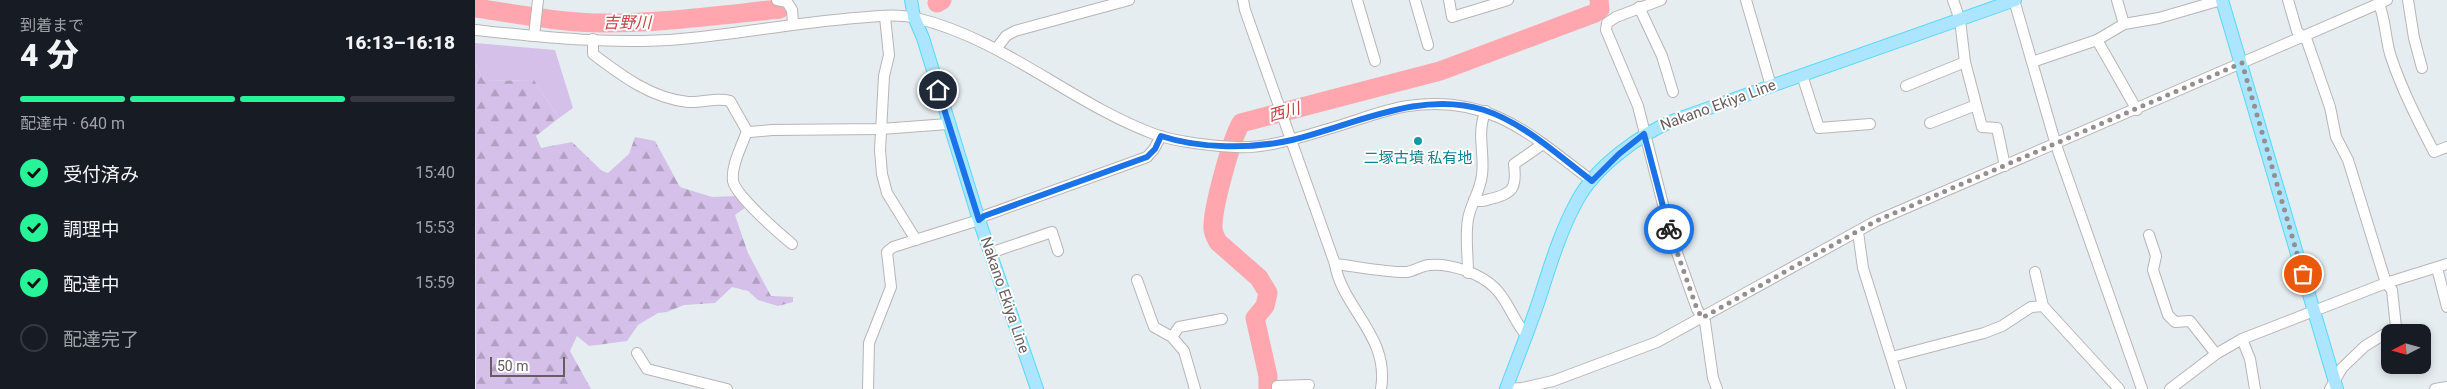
<!DOCTYPE html>
<html lang="ja">
<meta charset="utf-8">
<style>
body{margin:0;font-family:Roboto,"Noto Sans JP",sans-serif;background:#20242c;color:#f1f3f6;height:100vh;display:flex;flex-direction:column;font-size:19px;white-space:nowrap}
*{box-sizing:border-box;margin:0}
p{font-size:16px;color:#9ea1a6}
.icon{flex:none;width:28px;height:28px;fill:none;stroke:currentColor;stroke-width:2;stroke-linecap:round;stroke-linejoin:round}
.map{position:relative;flex:1;overflow:hidden}
.panel{display:flex;flex-direction:column;background:#171b24;width:475px}
.panel>*{flex:none}
.needle{width:32px;rotate:264deg}
.controls{position:absolute;left:1906px;top:324px;display:grid;gap:10px}
.controls a{display:grid;place-items:center;width:50px;height:50px;border-radius:10px;background:#171b24;box-shadow:0 2px 8px #0003;font-size:25px}
.scale{position:absolute;left:15px;bottom:12px;width:75px;box-sizing:border-box;padding-left:5px;border:2px solid #675d5d;border-top:0;font-size:14px;line-height:18px;white-space:nowrap;color:#675d5d;-webkit-text-stroke:4px #fff;paint-order:stroke}
.pin{position:absolute;display:grid;place-items:center;width:42px;height:42px;color:#fff;margin:-21px;border:2px solid #fff;border-radius:50%;box-shadow:0 1px 5px #0007}
.courier{position:absolute;display:grid;place-items:center;width:50px;height:50px;margin:-25px;border:4px solid #1a73e8;border-radius:50%;background:#fff;color:#222;box-shadow:0 1px 6px #0007}
.summary em{font-style:normal;font-weight:800}
.summary div{display:flex;flex-direction:column-reverse}
.summary{display:flex;align-items:center;justify-content:space-between;height:85px;padding:0 20px}
h1{font-size:32px;font-weight:800;line-height:38px}
.bar{display:grid;grid-template-columns:repeat(4,1fr);gap:8px 5px;align-content:center;height:60px;padding:0 20px}
.bar i{height:6px;border-radius:4px;background:#363941}
.bar .on{background:#27f499}
.bar p{grid-column:span 4}
ol{padding:0 20px;list-style:none}
li{display:flex;align-items:center;gap:15px;height:55px}
li p{margin-inline-start:auto}
li .icon{padding:5px;border-radius:50%;background:#27f499;color:#111;stroke-width:4}
li:last-child{color:#9ea1a6}
li i{width:28px;height:28px;border:2px solid #363941;border-radius:50%}
main{display:flex;flex:1;min-height:0}
.map>svg:first-child{display:block}
.grass{fill:#d4c0e9}
.forest{fill:url(#forest-firs)}
.lines{fill:none;stroke-linecap:round;stroke-linejoin:round}
.river{stroke:#ffa6ae;stroke-width:19}
.minor-casing{stroke:#bbb4b3;stroke-width:12}
.major-casing{stroke:#54d9fa;stroke-width:14}
.minor{stroke:#fff;stroke-width:10}
.major{stroke:#abe5ff;stroke-width:12}
.done{stroke:#938f90;stroke-width:5;stroke-dasharray:0 9}
.route{stroke:#1a73e8;stroke-width:6}
.culture-dot{fill:#0f9aa8;stroke:#fff;stroke-width:2}
.labels{text-anchor:middle;dominant-baseline:central;stroke-width:4;stroke-linejoin:round;paint-order:stroke}
.street-label{font-size:15px;fill:#675d5d;stroke:#fff}
.culture-label{font-size:15px;fill:#0d838f;stroke:#fff}
.water-label{font-size:16px;font-style:italic;fill:#cb4042;stroke:#fff}
</style>
<main>
<section class="panel">
<div class="summary"><div><h1>4 分</h1><p>到着まで</p></div><em>16:13–16:18</em></div>
<div class="bar"><i class="on"></i><i class="on"></i><i class="on"></i><i></i><p>配達中 · 640 m</p></div>
<ol>
<li><svg class="icon" aria-label="check" viewBox="0 0 24 24"><path d="M5 12l5 5 9-10"/></svg>受付済み<p>15:40</p></li>
<li><svg class="icon" aria-label="check" viewBox="0 0 24 24"><path d="M5 12l5 5 9-10"/></svg>調理中<p>15:53</p></li>
<li><svg class="icon" aria-label="check" viewBox="0 0 24 24"><path d="M5 12l5 5 9-10"/></svg>配達中<p>15:59</p></li>
<li><i></i>配達完了</li>
</ol>
</section>
<div class="map">
<svg width="1972" height="389" viewBox="0 0 1972 389">
<defs>
<pattern id="forest-firs" width="22" height="20" patternUnits="userSpaceOnUse" patternTransform="scale(1.25)"><rect width="22" height="20" fill="#d4c0e9"/><path d="M5 1l3.5 6h-7zM16 11l3.5 6h-7z" fill="#b09fc0"/></pattern>
</defs>
<rect width="100%" height="100%" fill="#e5edf0"/>
<path class="grass" d="M 0,43 L 80,50 L 98,108 L 84,118 L 59,80 L 9,81 L 0,64 Z"/>
<path class="forest" d="M 0,64 L 9,81 L 59,80 L 84,118 L 61,136 L 66,148 L 97,142 L 127,171 L 133,173 L 154,154 L 160,137 L 180,141 L 205,187 L 237,197 L 263,196 L 271,207 L 260,215 L 273,253 L 296,296 L 318,297 L 318,302 L 303,306 L 283,300 L 273,291 L 257,287 L 240,303 L 209,305 L 192,312 L 183,313 L 163,325 L 152,341 L 114,346 L 102,336 L 95,351 L 116,389 L 1,389 Z"/>
<g class="lines">
<g class="river">
<path d="M 462,3 L 467,0"/>
<path d="M 0,8 C 43,14 86,23 129,23 C 188,23 246,15 305,9"/>
<path d="M 793,389 L 793,376 L 780,318 L 790,306 L 793,293 L 784,278 L 743,242 C 740,236 737,231 738,224 C 739,204 756,140 766,123 L 965,71 L 1120,13 L 1125,9 L 1124,0"/>
</g>
<defs>
<g id="minor">
<path d="M 302,0 L 312,2 L 317,10 L 318,23"/>
<path d="M 768,0 L 770,10 L 860,264 C 867,308 915,336 906,389"/>
<path d="M 882,0 L 900,61"/>
<path d="M 940,0 L 953,45"/>
<path d="M 974,0 L 977,17 L 1033,0"/>
<path d="M 1186,0 L 1141,17 L 1132,23 L 1131,30 L 1163,106 L 1196,236 L 1222,309 L 1230,322 L 1238,378 L 1242,389"/>
<path d="M 1271,0 L 1296,86"/>
<path d="M 1478,0 L 1485,20 L 1490,62 L 1507,127 L 1522,128 L 1530,166"/>
<path d="M 1539,0 L 1581,145 L 1667,389"/>
<path d="M 1642,0 L 1649,24"/>
<path d="M 1813,0 L 1822,31 L 1832,41 L 1855,107 L 1861,137 L 1873,160 L 1911,283 L 1917,290 L 1921,327 L 1890,346 L 1867,368 L 1855,389"/>
<path d="M 1933,0 L 1939,38 L 1947,68"/>
<path d="M 1904,4 C 1911,21 1910,39 1916,57 C 1927,90 1943,121 1959,152 L 1972,147"/>
<path d="M 1164,7 L 1187,56 L 1198,92"/>
<path d="M 410,17 L 414,55 L 409,76 L 405,150 L 407,174 L 412,193 L 441,240"/>
<path d="M 0,30 C 67,37 138,45 206,39 C 261,34 315,24 370,19 C 392,17 419,13 441,18 C 529,39 596,103 679,134 C 701,142 737,146 761,147 C 790,149 826,137 853,129 C 879,122 906,110 933,106 C 1015,94 1056,135 1117,181"/>
<path d="M 59,36 L 63,0"/>
<path d="M 118,39 L 118,54 C 147,76 176,98 213,102 C 228,103 242,97 255,101 L 272,131 L 275,132 L 297,130 L 406,129 L 473,124"/>
<path d="M 521,49 L 531,36 L 540,31 L 654,0"/>
<path d="M 1557,62 L 1622,40"/>
<path d="M 1327,75 L 1344,128 L 1395,124"/>
<path d="M 1431,86 L 1490,62"/>
<path d="M 1662,110 L 1622,40 L 1649,24 L 1684,18 L 1746,0"/>
<path d="M 1455,123 L 1501,105"/>
<path d="M 272,131 C 267,146 256,165 258,181 C 261,196 304,233 317,244"/>
<path d="M 999,200 C 1005,202 1009,201 1015,199 C 1038,194 1042,188 1039,164 L 1068,144"/>
<path d="M 1383,232 L 1388,268 L 1426,389"/>
<path d="M 1674,235 L 1681,256 L 1678,270 L 1693,315 L 1700,322 L 1715,321 L 1741,354"/>
<path d="M 515,253 L 577,232 L 583,251"/>
<path d="M 860,264 C 879,266 915,273 932,272 C 939,271 946,266 954,265 C 975,263 1005,273 1020,288 C 1034,302 1039,322 1052,336"/>
<path d="M 1962,268 L 1972,307"/>
<path d="M 1560,272 L 1568,306 L 1644,389"/>
<path d="M 993,273 C 993,255 990,237 993,219 C 996,203 1005,192 1007,175 C 1010,154 1001,131 1011,111"/>
<path d="M 662,280 L 679,327 L 697,337 L 709,351 L 720,389"/>
<path d="M 697,337 L 704,327 L 747,319"/>
<path d="M 1767,339 L 1775,359 L 1780,389"/>
<path d="M 162,353 L 172,369 L 252,389"/>
<path d="M 1417,357 L 1509,333 L 1527,326 L 1556,307 L 1568,306"/>
<path d="M 393,389 L 394,343 L 416,287 L 412,252 L 418,247 L 504,220 L 509,216 L 672,157 L 679,149 L 686,136"/>
<path d="M 802,389 L 802,386 L 834,385"/>
<path d="M 1031,389 L 1047,388 L 1078,381 L 1182,342 L 1401,221 L 1912,0"/>
<path d="M 1695,389 L 1741,354 L 1767,339 L 1911,283 L 1972,264"/>
<path d="M 1960,389 L 1972,387"/>
</g>
<g id="major">
<path d="M 436,0 L 439,17 L 448,38 L 504,220 L 562,389"/>
<path d="M 1747,0 L 1862,389"/>
<path d="M 1031,389 C 1042,359 1054,330 1064,300 C 1075,266 1085,232 1102,201 C 1120,167 1165,134 1200,120 L 1540,0"/>
</g>
</defs>
<use href="#minor" class="minor-casing"/>
<use href="#major" class="major-casing"/>
<use href="#minor" class="minor"/>
<use href="#major" class="major"/>
</g>
<g class="lines">
<path class="done" d="M 1194,229 L 1222,309 L 1227,318 L 1401,221 L 1767,63 L 1828,274"/>
<path class="route" d="M 463,90 L 504,220 L 509,216 L 672,157 L 680,149 L 686,136 C 725,149 777,149 817,140 C 880,125 944,90 1009,110 C 1049,123 1084,156 1117,181 L 1144,154 L 1169,134 L 1194,229"/>
</g>
<circle class="culture-dot" cx="943" cy="141" r="5"/>
<g class="labels">
<g class="street-label">
<text transform="translate(1243 105) rotate(-20)">Nakano Ekiya Line</text>
<text transform="translate(530 295) rotate(71)">Nakano Ekiya Line</text>
</g>
<g class="culture-label">
<text x="943" y="158">二塚古墳 私有地</text>
</g>
<g class="water-label">
<text x="152" y="22">吉野川</text>
<text transform="translate(809 112) rotate(-15)">西川</text>
</g>
</g>
</svg>
<div class="controls">
<a><svg class="needle" viewBox="-14 -14 28 28"><path d="M0-13l5 13h-10z" fill="#e53935"/><path d="M0 13l5-13h-10z" fill="#9ea1a6"/></svg></a>
</div>
<div class="scale">50 m</div>
<div class="pin" style="left:1828px;top:274px;background:#ea580c"><svg class="icon" aria-label="bag" viewBox="0 0 24 24"><path d="M5 8h14l-1 12H6zM9 8a3 3 0 0 1 6 0"/></svg></div>
<div class="pin" style="left:463px;top:90px;background:#1f2937"><svg class="icon" aria-label="home" viewBox="0 0 24 24"><path d="M3 11l9-7 9 7M6 9v11h12V9"/></svg></div>
<div class="courier" style="left:1194px;top:229px"><svg class="icon" aria-label="bike" viewBox="0 0 24 24"><circle cx="6" cy="16" r="4"/><circle cx="18" cy="16" r="4"/><path d="M6 16l4-8h5l3 8M10 8l3 8H6M13 5h3"/></svg></div>
</div>
</main>
